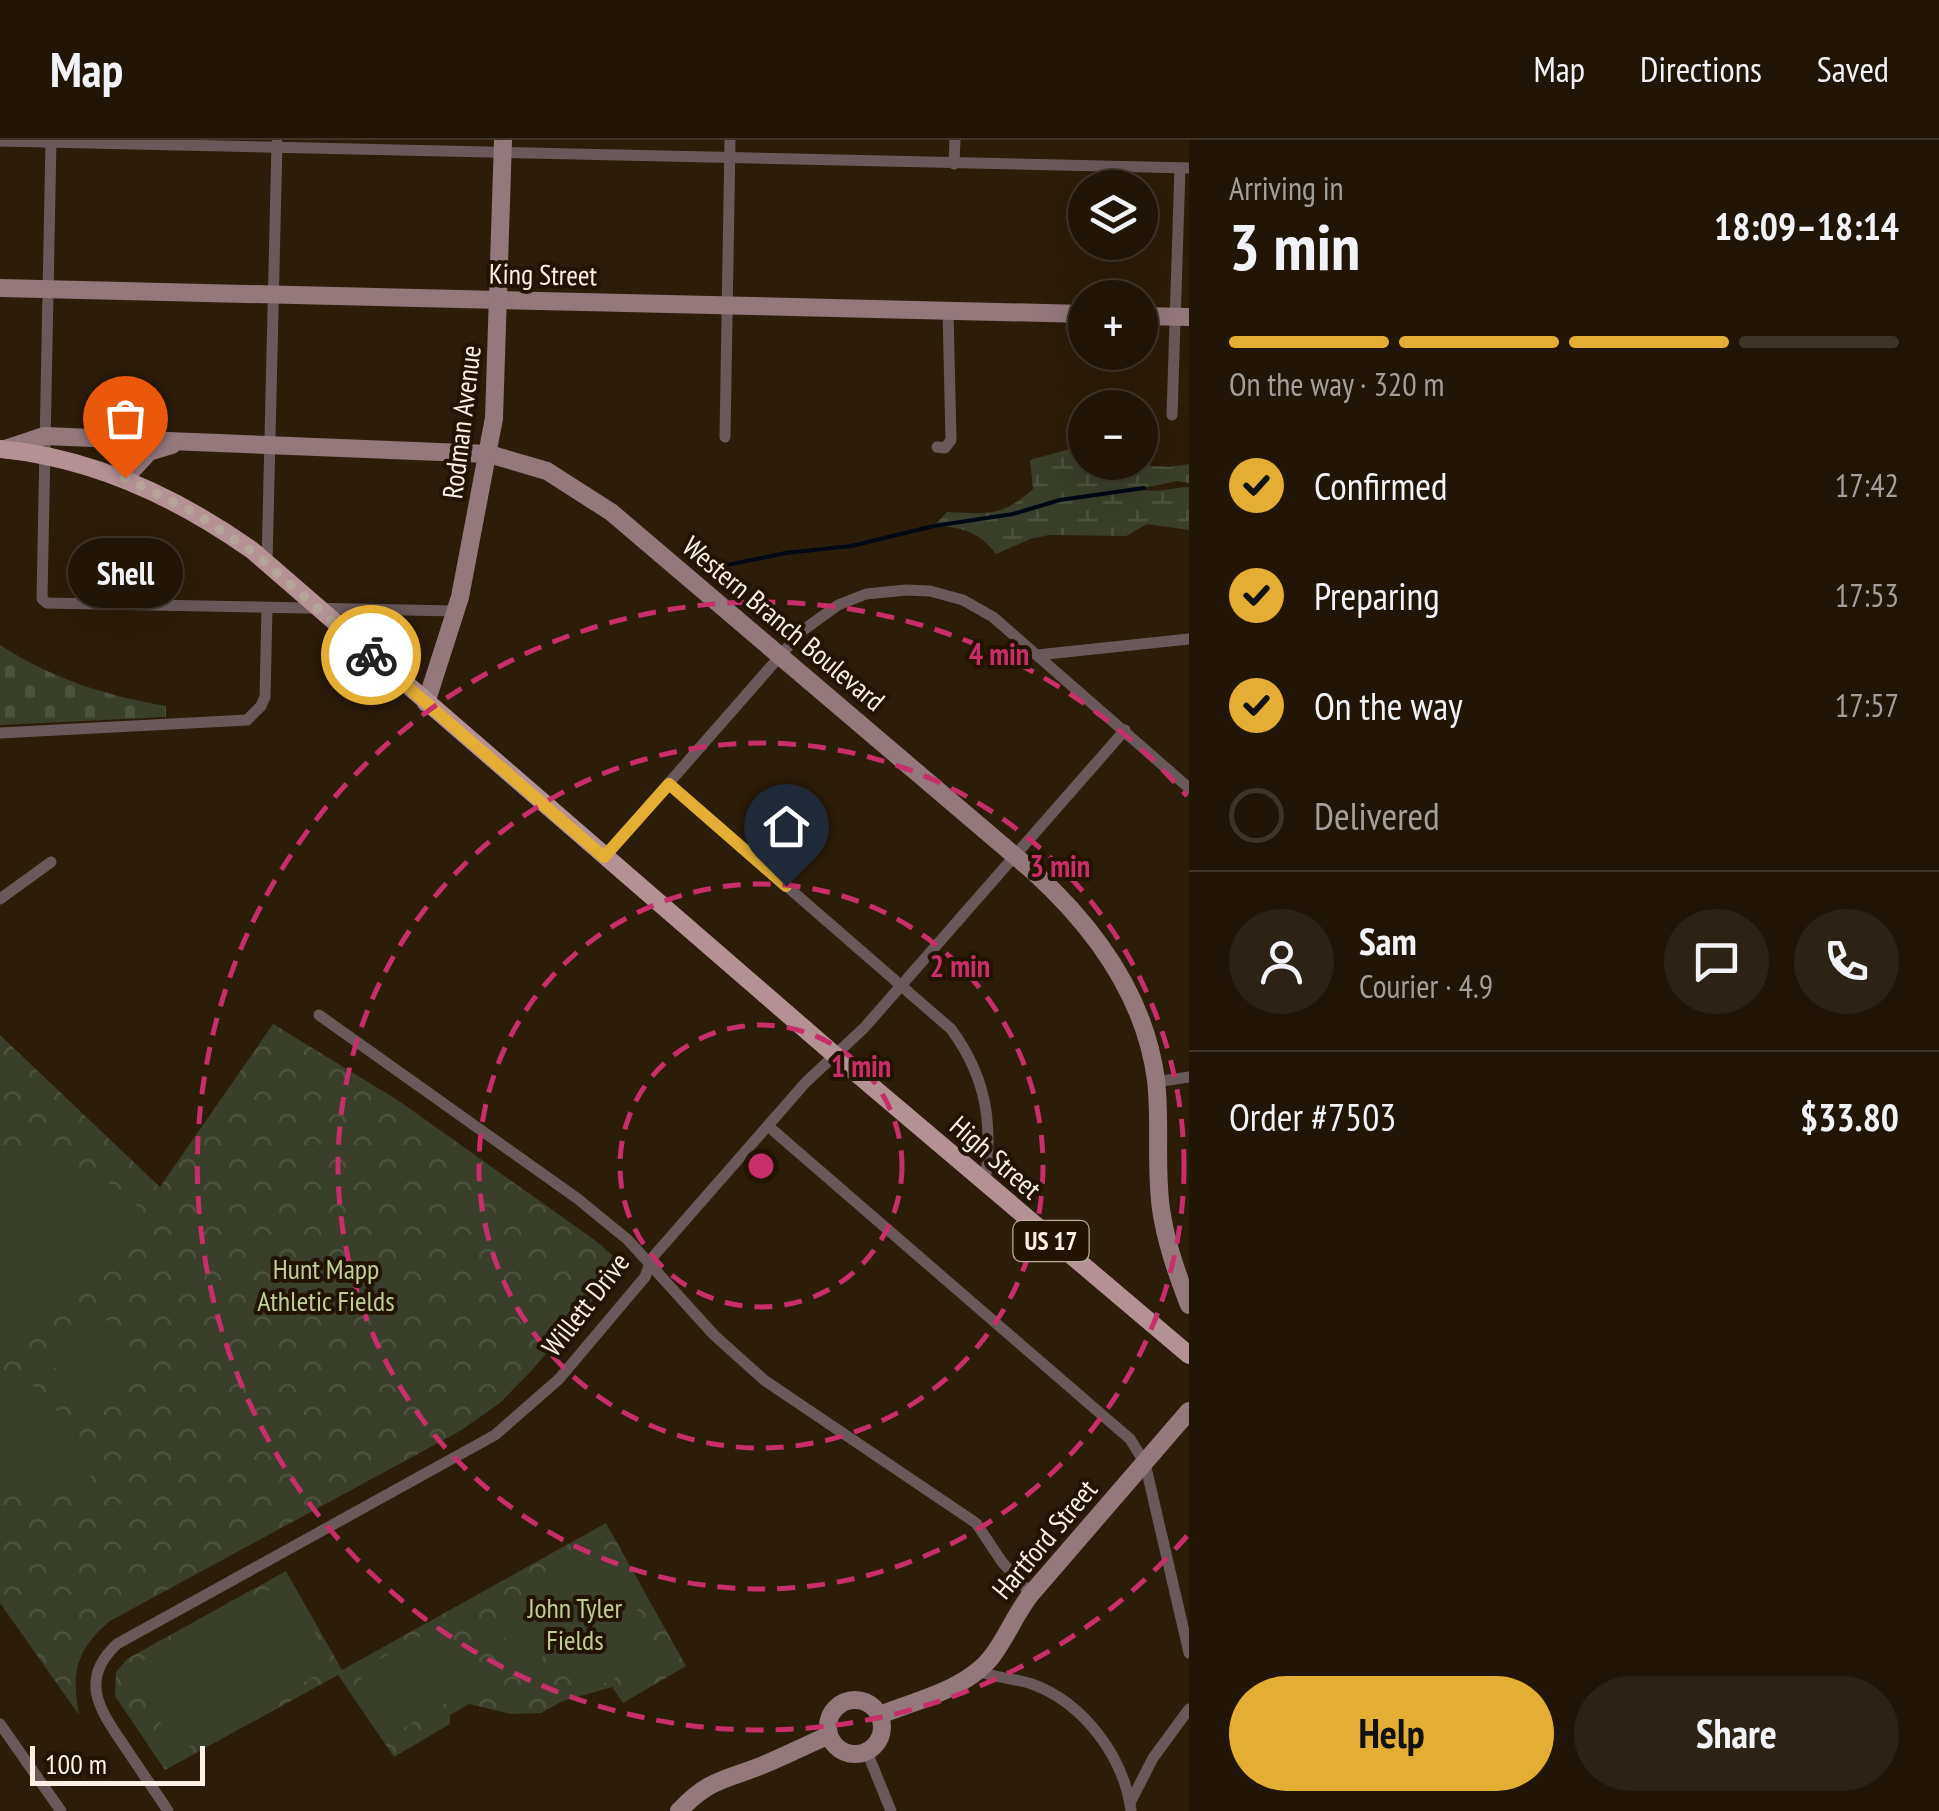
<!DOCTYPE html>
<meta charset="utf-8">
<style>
body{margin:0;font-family:"PT Sans Narrow",sans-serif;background:#2d2216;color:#f1f3f6;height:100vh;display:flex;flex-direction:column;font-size:38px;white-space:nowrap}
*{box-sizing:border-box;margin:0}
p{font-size:32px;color:#a29f9c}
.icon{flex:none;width:55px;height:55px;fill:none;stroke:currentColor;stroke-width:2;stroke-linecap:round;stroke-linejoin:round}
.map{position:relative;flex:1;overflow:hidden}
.sheet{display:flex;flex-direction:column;background:#211508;width:750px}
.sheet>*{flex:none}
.buttons{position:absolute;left:1068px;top:30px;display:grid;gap:20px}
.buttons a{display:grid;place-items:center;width:90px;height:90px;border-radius:50%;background:#211508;box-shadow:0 10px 40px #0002,0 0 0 2px #3e3429;font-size:50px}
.scale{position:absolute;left:30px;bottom:25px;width:175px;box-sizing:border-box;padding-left:10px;border:5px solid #fbf0e5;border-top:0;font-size:28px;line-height:35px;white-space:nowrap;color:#fbf0e5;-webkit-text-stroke:8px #221303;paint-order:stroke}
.pin{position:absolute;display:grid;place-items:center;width:85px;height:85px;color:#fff;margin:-102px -42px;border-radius:50% 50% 50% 0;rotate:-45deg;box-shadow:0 0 10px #0007}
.pin .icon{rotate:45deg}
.courier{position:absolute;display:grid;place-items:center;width:100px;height:100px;margin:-50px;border:8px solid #e4ae35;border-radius:50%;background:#fff;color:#222;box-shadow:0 2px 12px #0007}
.bubble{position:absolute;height:70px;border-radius:35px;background:#211508;box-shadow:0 10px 40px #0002,0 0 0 2px #3e3429;font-size:32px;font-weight:600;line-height:70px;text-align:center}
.overview em{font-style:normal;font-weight:600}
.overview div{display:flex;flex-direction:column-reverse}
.overview{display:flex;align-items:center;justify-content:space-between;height:170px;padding:0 40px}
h1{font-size:65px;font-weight:600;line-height:75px}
.bar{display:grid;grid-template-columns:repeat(4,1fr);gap:15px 10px;align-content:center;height:120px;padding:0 40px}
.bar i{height:12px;border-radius:8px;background:#3e3429}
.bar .on{background:#e4ae35}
.bar p{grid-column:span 4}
.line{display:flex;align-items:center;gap:25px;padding:0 40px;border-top:2px solid #3e3429}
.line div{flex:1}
.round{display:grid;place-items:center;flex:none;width:105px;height:105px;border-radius:52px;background:#2d2216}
ol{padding:0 40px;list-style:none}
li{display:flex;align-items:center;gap:30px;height:110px}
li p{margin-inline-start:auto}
li .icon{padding:10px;border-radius:50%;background:#e4ae35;color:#111;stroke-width:4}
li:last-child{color:#a29f9c}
li i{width:55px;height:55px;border:5px solid #3e3429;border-radius:50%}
.button{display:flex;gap:20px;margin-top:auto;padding:20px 40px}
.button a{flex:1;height:115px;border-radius:60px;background:#e4ae35;color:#111;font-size:40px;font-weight:600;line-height:115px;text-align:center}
.button a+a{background:#2d2216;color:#f1f3f6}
header{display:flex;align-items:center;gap:60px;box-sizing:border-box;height:140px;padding:0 50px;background:#211508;border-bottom:2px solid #3e3429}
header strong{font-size:48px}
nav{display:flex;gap:55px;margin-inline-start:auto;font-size:35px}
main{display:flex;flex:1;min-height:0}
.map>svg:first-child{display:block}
.wetland{fill:url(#wetland-marsh)}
.cemetery{fill:url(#cemetery-stones)}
.park{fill:url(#park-crowns)}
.garden{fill:#393f2a}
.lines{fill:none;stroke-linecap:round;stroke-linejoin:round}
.stream{stroke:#000815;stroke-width:4}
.street{stroke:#69595b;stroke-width:11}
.secondary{stroke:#93787c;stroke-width:18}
.primary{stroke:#b39195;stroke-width:18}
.done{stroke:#b3a698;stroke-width:10;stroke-dasharray:0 18}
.route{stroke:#e4ae35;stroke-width:12}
.ring{fill:none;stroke:#c82e69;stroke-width:5;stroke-dasharray:18 12}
.labels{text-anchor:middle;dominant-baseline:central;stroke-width:8;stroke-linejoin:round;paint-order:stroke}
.shield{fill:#221303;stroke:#baaea1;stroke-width:2.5}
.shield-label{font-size:25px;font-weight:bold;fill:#fbf0e5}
.street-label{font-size:28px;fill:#fbf0e5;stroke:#221303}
.park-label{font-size:28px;fill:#becf96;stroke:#221303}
.centre{fill:#c82e69;stroke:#221303;stroke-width:5}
.ring-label{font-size:30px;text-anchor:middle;font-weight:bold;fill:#c82e69;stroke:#221303;stroke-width:8;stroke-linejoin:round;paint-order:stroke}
</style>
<header>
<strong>Map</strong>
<nav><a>Map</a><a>Directions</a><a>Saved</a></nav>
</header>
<main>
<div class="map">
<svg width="1189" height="1671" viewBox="0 0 1189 1671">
<defs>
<pattern id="wetland-marsh" width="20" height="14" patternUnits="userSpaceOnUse" patternTransform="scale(2.5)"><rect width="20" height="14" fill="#393f2a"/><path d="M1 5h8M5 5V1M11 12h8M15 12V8" fill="none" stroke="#4d523e"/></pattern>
<pattern id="cemetery-stones" width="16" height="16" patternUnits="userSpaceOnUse" patternTransform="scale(2.5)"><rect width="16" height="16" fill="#393f2a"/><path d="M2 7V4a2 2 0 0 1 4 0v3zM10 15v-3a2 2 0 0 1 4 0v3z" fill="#4d523e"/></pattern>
<pattern id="park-crowns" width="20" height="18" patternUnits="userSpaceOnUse" patternTransform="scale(2.5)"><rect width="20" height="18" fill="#393f2a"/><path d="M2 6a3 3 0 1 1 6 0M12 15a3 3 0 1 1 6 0" fill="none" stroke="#4d523e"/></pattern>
</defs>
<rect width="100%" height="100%" fill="#2c1c0a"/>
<path class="wetland" d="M 1084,305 L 1085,322 L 1169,327 L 1189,324 L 1189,343 L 1177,341 L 1140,349 C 1155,354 1173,347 1189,347 L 1189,390 L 1147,384 L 1126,396 L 1049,395 L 1030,399 L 996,414 C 979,391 961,387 934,386 L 947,372 C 987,374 1002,377 1033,349 L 1030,320 Z"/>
<path class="cemetery" d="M 0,505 C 51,538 106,556 166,566 L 166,577 L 0,585 Z"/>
<g class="park">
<path d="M 273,884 L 399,961 L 596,1101 L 623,1125 L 532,1230 L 500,1263 L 460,1291 L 110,1481 C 76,1510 71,1532 79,1575 L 0,1463 L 0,895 L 160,1047 Z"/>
<path d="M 606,1383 L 686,1526 L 623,1563 L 612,1547 L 563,1561 L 541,1573 L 511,1574 L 469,1564 L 450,1575 L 450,1584 L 394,1617 L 338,1535 L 165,1630 L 115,1556 L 116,1532 L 127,1519 L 286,1431 L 342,1530 Z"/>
</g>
<g class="garden">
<path d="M 0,1014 C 56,1007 104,1034 143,1071 L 28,1188 L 6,1187 L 0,1180 Z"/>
<path d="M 111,1180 L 146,1230 L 83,1265 L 77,1263 L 44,1210 L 73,1186 Z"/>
<path d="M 23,1242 L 30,1243 L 106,1324 C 73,1352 42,1361 0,1355 L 0,1264 Z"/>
<path d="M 600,1402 L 661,1513 L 590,1551 L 529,1440 Z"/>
<path d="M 286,1441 L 333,1526 L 178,1613 L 130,1528 Z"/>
<path d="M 524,1477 L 546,1515 L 523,1528 L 501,1491 Z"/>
<path d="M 441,1484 L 477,1545 L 394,1593 L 358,1532 Z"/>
</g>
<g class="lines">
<path class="stream" d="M 707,429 L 786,413 L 851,406 L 934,386 L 1013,374 L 1060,360 L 1144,348"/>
<g class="street">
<path d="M 51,0 L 42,459 L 47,463 L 456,471"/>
<path d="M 0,1 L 1189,28"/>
<path d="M 954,24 L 955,0"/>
<path d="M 1172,275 L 1180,28"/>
<path d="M 725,297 L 730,0"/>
<path d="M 937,307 L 945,308 L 951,300 L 948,171"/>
<path d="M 267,424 L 277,3"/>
<path d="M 1037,515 L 1189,499"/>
<path d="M 0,593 L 247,580 L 261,566 L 265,557 L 267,468"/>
<path d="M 669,644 L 951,889 C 987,938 993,984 985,1043"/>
<path d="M 604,717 L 802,491 L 838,465 L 866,454 L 906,450 L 930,451 L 963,460 L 993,477 L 1189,648"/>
<path d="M 0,759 L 51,722"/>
<path d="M 319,875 L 578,1059 L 628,1100 L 714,1195 L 764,1240 L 976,1383 L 1002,1422 L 1031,1454"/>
<path d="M 1156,942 L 1189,937"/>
<path d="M 768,986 L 1130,1299 L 1145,1323 L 1189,1513"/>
<path d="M 978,1531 C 995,1538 1014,1538 1032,1544 C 1084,1563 1124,1617 1131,1671"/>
<path d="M 0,1584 L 61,1671"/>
<path d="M 867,1612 L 891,1671"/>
<path d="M 1130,1663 L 1153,1618 L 1189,1569"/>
<path d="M 168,1671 C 155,1651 141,1631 127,1610 C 103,1574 76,1542 117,1504 L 495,1295 L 559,1239 L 645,1137 L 652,1118 L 806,942 L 864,888 L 1125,590"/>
</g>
<g class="secondary">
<path d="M 0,148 L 1085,174"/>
<path d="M 1140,176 L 1189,177"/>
<path d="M 5,309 L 44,296 L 489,314 L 547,331 L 611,372 L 1035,733 C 1095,788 1145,856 1156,940 C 1161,983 1155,1027 1161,1069 C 1166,1103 1177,1134 1189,1165"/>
<path d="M 125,338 L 149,312 L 172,305"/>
<path d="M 426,563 L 460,457 L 494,278 L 503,0"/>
<circle cx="855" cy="1587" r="27"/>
<path d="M 880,1575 C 917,1560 968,1549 993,1515 C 1007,1496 1016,1473 1031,1454 L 1189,1271"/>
<path d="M 679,1671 C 709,1639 725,1640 763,1625 C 785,1616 807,1605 829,1595"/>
</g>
<path class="primary" d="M 0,309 C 94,318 177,357 253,411 L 836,916 L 1189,1215"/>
</g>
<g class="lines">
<path class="done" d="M 125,338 L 195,373 L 253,412 L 371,515"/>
<path class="route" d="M 371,515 L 604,717 L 669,644 L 786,746"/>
</g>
<g class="ring">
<circle cx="761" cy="1026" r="141"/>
<circle cx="761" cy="1026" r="282"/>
<circle cx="761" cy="1026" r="423"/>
<path d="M1187 1396A564 564 0 1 1 1187 656"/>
</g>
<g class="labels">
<rect class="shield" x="1013.5" y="1081" width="75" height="40" rx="8"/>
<g class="shield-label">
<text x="1051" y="1101">US 17</text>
</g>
<g class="street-label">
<text transform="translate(543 134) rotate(1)">King Street</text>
<text transform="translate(461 282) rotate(-83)">Rodman Avenue</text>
<text transform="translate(784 483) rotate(40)">Western Branch Boulevard</text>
<text transform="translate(996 1017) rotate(41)">High Street</text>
<text transform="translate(585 1164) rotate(-52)">Willett Drive</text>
<text transform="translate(1044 1399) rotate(-50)">Hartford Street</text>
</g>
<g class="park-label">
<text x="326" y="1128">Hunt Mapp<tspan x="326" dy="32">Athletic Fields</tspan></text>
<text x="575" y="1467">John Tyler<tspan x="575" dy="32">Fields</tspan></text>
</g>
</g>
<circle cx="761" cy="1026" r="15" class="centre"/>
<g class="ring-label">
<text x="999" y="525">4 min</text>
<text x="1060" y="737">3 min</text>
<text x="960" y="837">2 min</text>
<text x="861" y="937">1 min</text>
</g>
</svg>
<div class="buttons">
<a><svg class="icon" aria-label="layers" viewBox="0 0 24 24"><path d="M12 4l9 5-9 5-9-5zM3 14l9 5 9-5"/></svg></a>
<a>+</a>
<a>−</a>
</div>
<div class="scale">100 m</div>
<div class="pin" style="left:125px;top:338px;background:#ea580c"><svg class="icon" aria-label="bag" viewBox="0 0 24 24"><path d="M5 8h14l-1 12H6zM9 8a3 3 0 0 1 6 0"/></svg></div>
<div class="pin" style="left:786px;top:746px;background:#1f2937"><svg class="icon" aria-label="home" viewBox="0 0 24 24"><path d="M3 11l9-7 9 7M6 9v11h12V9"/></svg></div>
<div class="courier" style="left:371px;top:515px"><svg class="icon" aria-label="bike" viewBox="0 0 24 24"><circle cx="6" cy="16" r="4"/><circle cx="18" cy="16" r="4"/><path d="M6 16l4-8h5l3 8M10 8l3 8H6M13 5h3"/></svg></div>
<div class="bubble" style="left:68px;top:398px;width:115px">Shell</div>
</div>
<section class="sheet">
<div class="overview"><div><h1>3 min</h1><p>Arriving in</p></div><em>18:09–18:14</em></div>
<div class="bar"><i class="on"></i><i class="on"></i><i class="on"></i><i></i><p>On the way · 320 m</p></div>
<ol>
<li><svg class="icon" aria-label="check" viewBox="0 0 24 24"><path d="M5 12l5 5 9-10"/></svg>Confirmed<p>17:42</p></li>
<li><svg class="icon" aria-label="check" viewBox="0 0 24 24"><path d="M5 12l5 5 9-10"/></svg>Preparing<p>17:53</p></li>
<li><svg class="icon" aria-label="check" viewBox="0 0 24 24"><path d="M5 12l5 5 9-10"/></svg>On the way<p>17:57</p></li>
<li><i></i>Delivered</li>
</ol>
<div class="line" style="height:180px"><a class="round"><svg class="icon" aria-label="person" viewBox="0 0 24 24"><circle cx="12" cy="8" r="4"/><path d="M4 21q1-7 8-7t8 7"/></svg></a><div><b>Sam</b><p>Courier · 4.9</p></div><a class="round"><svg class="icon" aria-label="chat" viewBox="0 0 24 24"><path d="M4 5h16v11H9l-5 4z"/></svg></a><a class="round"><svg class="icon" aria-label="phone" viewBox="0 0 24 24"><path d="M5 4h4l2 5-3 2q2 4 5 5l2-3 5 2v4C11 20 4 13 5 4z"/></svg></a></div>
<div class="line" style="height:130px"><div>Order #7503</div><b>$33.80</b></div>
<div class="button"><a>Help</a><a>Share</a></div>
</section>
</main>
